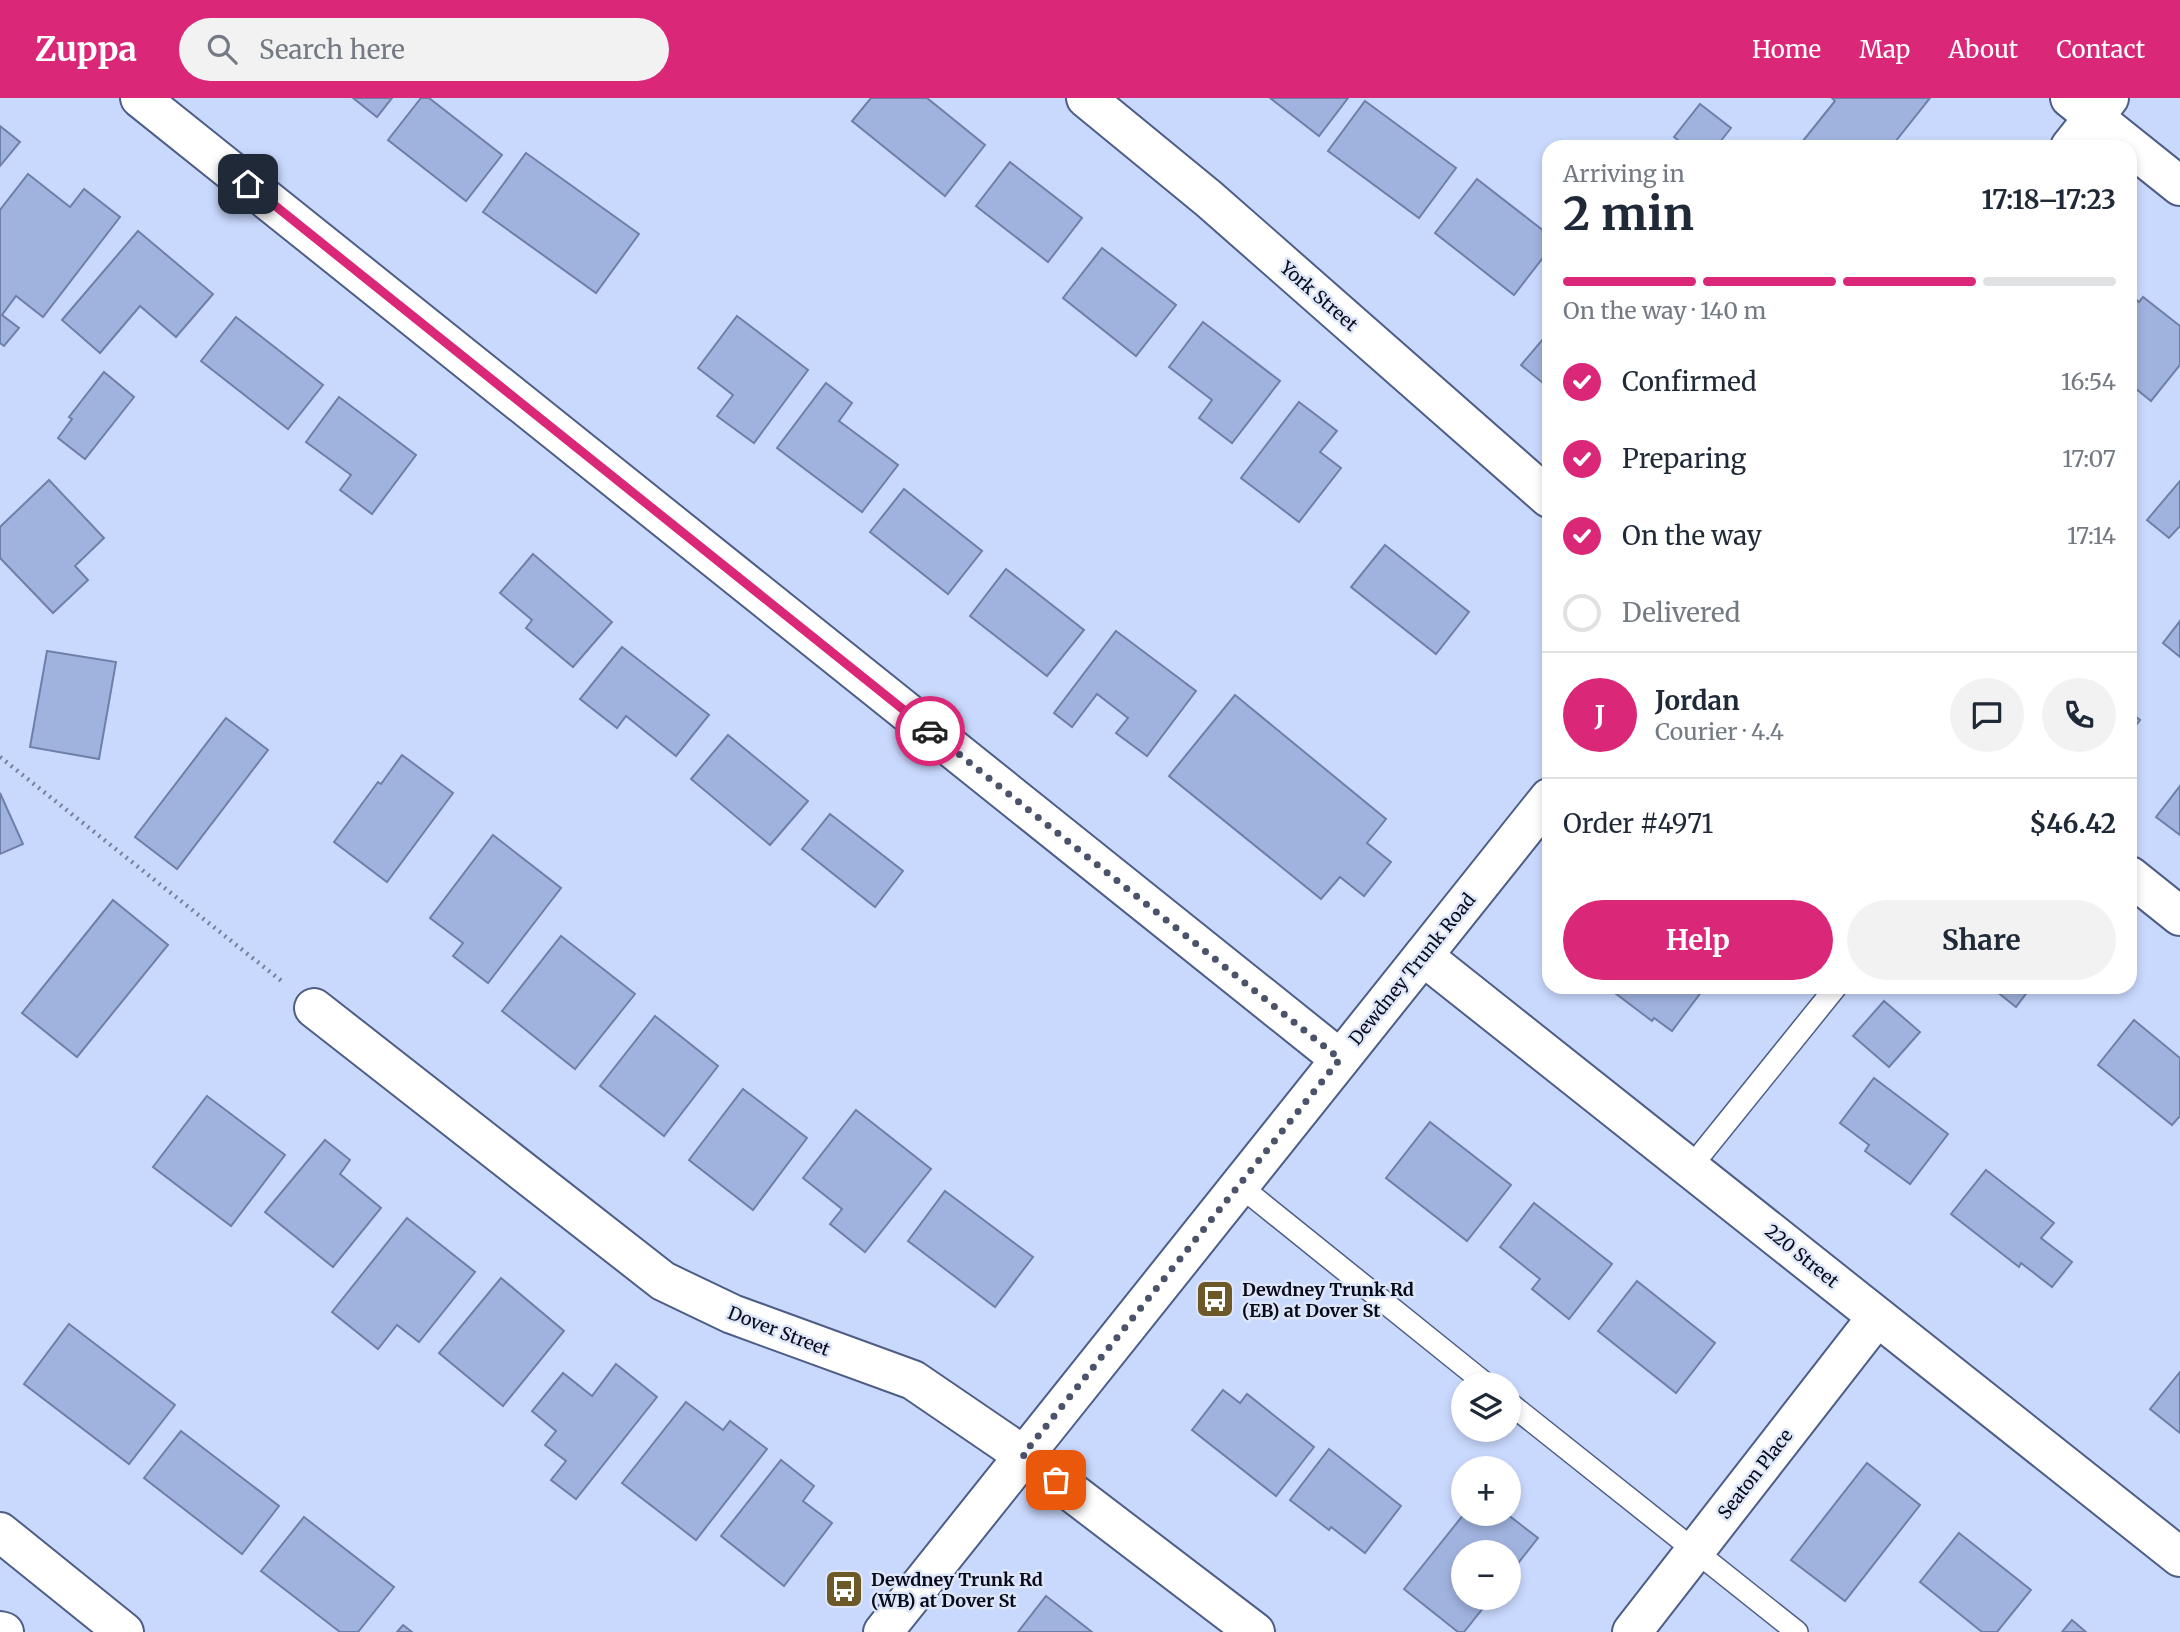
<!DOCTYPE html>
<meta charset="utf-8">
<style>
body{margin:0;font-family:Merriweather,serif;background:#f2f2f3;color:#1f2937;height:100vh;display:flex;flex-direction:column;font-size:26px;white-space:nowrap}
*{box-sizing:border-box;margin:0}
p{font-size:23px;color:#747a83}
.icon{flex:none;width:38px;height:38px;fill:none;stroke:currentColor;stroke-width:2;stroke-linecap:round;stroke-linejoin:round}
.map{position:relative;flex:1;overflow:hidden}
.sheet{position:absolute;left:1542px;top:42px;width:595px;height:854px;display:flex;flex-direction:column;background:#fff;border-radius:21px;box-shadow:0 4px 10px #0003}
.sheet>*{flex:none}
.buttons{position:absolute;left:1451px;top:1274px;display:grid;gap:14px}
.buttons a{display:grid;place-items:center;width:70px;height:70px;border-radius:50%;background:#fff;box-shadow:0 4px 10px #0003;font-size:35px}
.pin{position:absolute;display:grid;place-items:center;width:60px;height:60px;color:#fff;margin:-30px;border-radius:14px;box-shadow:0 4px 10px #0006}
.courier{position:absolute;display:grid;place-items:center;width:70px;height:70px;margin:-35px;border:5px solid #db2777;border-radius:50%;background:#fff;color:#222;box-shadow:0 2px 9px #0007}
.summary em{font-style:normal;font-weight:700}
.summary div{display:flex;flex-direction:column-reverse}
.summary{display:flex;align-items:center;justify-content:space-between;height:119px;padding:0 21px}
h1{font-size:46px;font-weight:700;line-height:52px}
.bar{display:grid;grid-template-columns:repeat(4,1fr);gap:10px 7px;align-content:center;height:84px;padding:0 21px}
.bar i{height:9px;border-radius:5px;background:#e0e1e3}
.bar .current{background:#db2777}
.bar p{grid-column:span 4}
.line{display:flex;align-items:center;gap:18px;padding:0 21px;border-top:2px solid #e0e1e3}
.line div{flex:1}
.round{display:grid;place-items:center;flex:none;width:74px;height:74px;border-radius:37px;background:#f2f2f3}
ol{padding:0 21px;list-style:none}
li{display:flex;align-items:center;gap:21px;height:77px}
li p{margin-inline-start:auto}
li .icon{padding:7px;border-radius:50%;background:#db2777;color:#fff;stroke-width:4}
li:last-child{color:#747a83}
li i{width:38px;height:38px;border:4px solid #e0e1e3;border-radius:50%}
.action{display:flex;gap:14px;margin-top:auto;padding:14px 21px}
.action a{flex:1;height:80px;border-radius:42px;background:#db2777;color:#fff;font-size:28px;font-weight:700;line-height:80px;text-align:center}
.action a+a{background:#f2f2f3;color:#1f2937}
header{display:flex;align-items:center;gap:42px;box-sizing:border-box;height:98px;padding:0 35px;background:#db2777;color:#fff}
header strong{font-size:33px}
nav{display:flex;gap:38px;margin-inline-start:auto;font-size:24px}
.search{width:490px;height:63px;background:#f2f2f3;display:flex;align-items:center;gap:18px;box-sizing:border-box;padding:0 24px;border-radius:38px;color:#747a83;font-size:26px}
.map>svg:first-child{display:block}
.building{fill:#a0b3df;stroke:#6e80a9;stroke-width:2}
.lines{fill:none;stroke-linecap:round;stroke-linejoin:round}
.service-casing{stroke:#4d5d85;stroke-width:24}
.minor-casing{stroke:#4d5d85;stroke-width:42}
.secondary-casing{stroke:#4d5d85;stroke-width:42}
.path{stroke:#76829d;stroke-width:4.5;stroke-dasharray:2 5;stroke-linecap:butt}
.service{stroke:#fff;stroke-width:21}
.minor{stroke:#fff;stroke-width:38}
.secondary{stroke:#fff;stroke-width:38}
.done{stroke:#4a536a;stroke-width:7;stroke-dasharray:0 12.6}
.route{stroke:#db2777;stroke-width:9}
.labels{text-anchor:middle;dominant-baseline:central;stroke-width:5;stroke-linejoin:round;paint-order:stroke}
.street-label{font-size:18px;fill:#060b1a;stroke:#dee6f9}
.poi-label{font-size:18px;font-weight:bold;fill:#060b1a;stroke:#dee6f9;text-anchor:start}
</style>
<header>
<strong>Zuppa</strong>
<div class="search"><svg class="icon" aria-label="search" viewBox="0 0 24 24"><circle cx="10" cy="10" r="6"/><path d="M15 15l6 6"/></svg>Search here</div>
<nav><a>Home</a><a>Map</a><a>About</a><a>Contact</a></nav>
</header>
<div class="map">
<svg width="2180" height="1534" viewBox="0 0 2180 1534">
<rect width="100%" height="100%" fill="#c9d9fe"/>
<g class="building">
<path d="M 353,0 L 392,0 L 377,19 Z"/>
<path d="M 421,0 L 429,0 L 502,57 L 466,103 L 388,42 Z"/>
<path d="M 871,0 L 927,0 L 985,47 L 945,98 L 852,23 Z"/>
<path d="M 1270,0 L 1348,0 L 1319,38 Z"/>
<path d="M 1832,0 L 1930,0 L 1891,49 L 1798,49 L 1835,3 Z"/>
<path d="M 1365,3 L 1456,70 L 1419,120 L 1328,53 Z"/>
<path d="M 1700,6 L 1731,30 L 1716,49 L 1687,49 L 1674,39 Z"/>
<path d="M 0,28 L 20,44 L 0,68 Z"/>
<path d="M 526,55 L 639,136 L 596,195 L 483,114 Z"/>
<path d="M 1010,64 L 1082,120 L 1048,164 L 976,108 Z"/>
<path d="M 28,76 L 70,109 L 84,91 L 120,119 L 43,219 L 16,198 L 2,217 L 19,230 L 4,248 L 0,245 L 0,112 Z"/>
<path d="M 1477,81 L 1549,137 L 1549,152 L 1514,197 L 1435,135 Z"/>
<path d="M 138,133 L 213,196 L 176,239 L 140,208 L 100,255 L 62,222 Z"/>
<path d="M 1102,150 L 1176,207 L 1136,258 L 1063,200 Z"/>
<path d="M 2130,196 L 2139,204 L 2143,199 L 2180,228 L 2180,267 L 2151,303 L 2130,286 Z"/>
<path d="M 737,218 L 808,272 L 754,345 L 717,318 L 733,297 L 698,270 Z"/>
<path d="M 236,219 L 323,287 L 288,331 L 201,263 Z"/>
<path d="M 1203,224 L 1280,283 L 1232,345 L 1199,320 L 1212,302 L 1169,269 Z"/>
<path d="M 1549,234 L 1549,290 L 1521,267 Z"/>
<path d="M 104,274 L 134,299 L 85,361 L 58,340 L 72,321 L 69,319 Z"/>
<path d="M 826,285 L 852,305 L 839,323 L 898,367 L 862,414 L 777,350 Z"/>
<path d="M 339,299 L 416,357 L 372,416 L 340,392 L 351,377 L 306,344 Z"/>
<path d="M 1299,304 L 1337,333 L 1320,354 L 1341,370 L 1299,424 L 1241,380 Z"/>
<path d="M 49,382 L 104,440 L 75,468 L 88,482 L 53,515 L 0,460 L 0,429 Z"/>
<path d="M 2180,383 L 2180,428 L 2169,440 L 2147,422 Z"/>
<path d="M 904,391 L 982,453 L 948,496 L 870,434 Z"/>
<path d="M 1385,447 L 1469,514 L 1436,556 L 1351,489 Z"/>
<path d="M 533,456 L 612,524 L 573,569 L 526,530 L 532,522 L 500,495 Z"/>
<path d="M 1006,471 L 1084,532 L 1047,578 L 970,518 Z"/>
<path d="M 2180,523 L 2180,559 L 2163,545 Z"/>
<path d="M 1116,533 L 1196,593 L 1147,658 L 1116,635 L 1128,620 L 1097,596 L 1072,629 L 1054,615 Z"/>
<path d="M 622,549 L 709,617 L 676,658 L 626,618 L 617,630 L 580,601 Z"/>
<path d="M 47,553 L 116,564 L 99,661 L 30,649 Z"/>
<path d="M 1235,597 L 1386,721 L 1367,745 L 1391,764 L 1364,798 L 1340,779 L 1321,801 L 1169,678 Z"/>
<path d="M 2130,614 L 2140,622 L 2130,635 Z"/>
<path d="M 226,620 L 268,652 L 177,771 L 135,739 Z"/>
<path d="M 728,637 L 808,703 L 770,747 L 691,681 Z"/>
<path d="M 402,657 L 453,695 L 387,784 L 334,744 L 378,684 L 381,686 Z"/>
<path d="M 2180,688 L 2180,737 L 2156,719 Z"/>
<path d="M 0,695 L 23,746 L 0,756 Z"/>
<path d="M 830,716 L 903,773 L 875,809 L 802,751 Z"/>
<path d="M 493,737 L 561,790 L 488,885 L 453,858 L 463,845 L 430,820 Z"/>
<path d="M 113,802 L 168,847 L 77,959 L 22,915 Z"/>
<path d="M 561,838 L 635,896 L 575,971 L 502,913 Z"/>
<path d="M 1607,889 L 1705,889 L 1672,933 L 1654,920 L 1652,923 Z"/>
<path d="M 1991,889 L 2031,889 L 2016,909 Z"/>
<path d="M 1884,903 L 1920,934 L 1889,969 L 1853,938 Z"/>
<path d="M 655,918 L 718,968 L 664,1038 L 600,988 Z"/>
<path d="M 2134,922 L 2180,960 L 2180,1018 L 2172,1027 L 2098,967 Z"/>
<path d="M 1874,980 L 1948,1036 L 1910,1086 L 1865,1053 L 1869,1047 L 1840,1025 Z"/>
<path d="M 743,991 L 807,1040 L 753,1112 L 689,1062 Z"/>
<path d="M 207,998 L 285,1057 L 231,1128 L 153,1069 Z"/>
<path d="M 856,1012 L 931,1071 L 865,1154 L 830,1126 L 842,1111 L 803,1080 Z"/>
<path d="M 1430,1024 L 1511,1087 L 1467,1143 L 1386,1080 Z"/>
<path d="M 325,1042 L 350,1062 L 340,1076 L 381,1110 L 333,1169 L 265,1114 Z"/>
<path d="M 1986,1072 L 2054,1125 L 2041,1140 L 2072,1164 L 2052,1189 L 2021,1165 L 2019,1169 L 1951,1116 Z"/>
<path d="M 945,1093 L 1033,1159 L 995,1209 L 908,1143 Z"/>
<path d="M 1534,1105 L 1612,1166 L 1569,1221 L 1532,1191 L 1540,1181 L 1500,1149 Z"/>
<path d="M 407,1120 L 475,1174 L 419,1244 L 397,1227 L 378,1251 L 332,1214 Z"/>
<path d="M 501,1180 L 564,1233 L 503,1308 L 439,1255 Z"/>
<path d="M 1637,1183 L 1715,1245 L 1676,1295 L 1598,1233 Z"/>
<path d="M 69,1226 L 175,1307 L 129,1366 L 24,1286 Z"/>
<path d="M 616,1266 L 657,1299 L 576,1401 L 551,1382 L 566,1363 L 545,1347 L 556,1333 L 532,1313 L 563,1275 L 592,1298 Z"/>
<path d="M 2180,1274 L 2180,1335 L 2150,1311 Z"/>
<path d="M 1223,1292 L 1240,1305 L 1247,1296 L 1314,1349 L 1276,1398 L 1192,1332 Z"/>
<path d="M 686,1304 L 723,1332 L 730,1323 L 767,1351 L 696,1442 L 622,1385 Z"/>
<path d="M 181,1333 L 279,1408 L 242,1456 L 144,1380 Z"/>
<path d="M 1329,1351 L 1401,1408 L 1365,1455 L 1331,1429 L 1329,1432 L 1290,1402 Z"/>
<path d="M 781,1362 L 814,1388 L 803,1403 L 832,1425 L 784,1488 L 721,1438 Z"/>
<path d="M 1867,1365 L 1920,1407 L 1845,1503 L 1791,1462 Z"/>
<path d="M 1464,1416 L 1507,1416 L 1538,1440 L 1508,1478 L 1508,1454 L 1463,1454 L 1463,1500 L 1491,1500 L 1464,1534 L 1458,1534 L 1404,1491 Z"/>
<path d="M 304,1419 L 394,1489 L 358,1534 L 340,1534 L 261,1473 Z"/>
<path d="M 1959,1435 L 2031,1492 L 1997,1534 L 1982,1534 L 1920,1484 Z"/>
<path d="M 1046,1498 L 1092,1534 L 1018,1534 Z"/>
<path d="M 2072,1522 L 2086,1534 L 2062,1534 Z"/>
<path d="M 403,1527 L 412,1534 L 397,1534 Z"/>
</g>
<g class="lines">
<defs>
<g id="service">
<path d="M 1690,1070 L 1836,889"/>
<path d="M 1240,1088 L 1486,1286"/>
<path d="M 1508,1304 L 1797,1534"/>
</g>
<g id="minor">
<path d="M 140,0 L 1340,961"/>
<path d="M 1086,0 L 1209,101 L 1549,400"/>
<path d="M 2070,0 L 2180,88"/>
<path d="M 2130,778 L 2180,818"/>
<path d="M 1423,858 L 2180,1459"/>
<path d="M 314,910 L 663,1183 L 732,1216 L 913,1282 L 1023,1357 L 1255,1534"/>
<path d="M 0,1434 L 124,1534"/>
<path d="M 0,1533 L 4,1534"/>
<path d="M 1632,1534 L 1877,1219"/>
</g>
<g id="secondary">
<path d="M 2070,49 L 2109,0"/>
<path d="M 883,1534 L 1549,700"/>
</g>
</defs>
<use href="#service" class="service-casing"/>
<use href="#minor" class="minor-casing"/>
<use href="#secondary" class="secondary-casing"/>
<path class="path" d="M 0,659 L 284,885"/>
<use href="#service" class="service"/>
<use href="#minor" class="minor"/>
<use href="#secondary" class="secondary"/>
</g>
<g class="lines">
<path class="done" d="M 930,633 L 1340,961 L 1023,1357 L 1056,1382"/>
<path class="route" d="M 248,86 L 930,633"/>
</g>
<defs>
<symbol id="bus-square" viewBox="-11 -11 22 22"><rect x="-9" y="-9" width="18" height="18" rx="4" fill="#6d5827" stroke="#dee6f9"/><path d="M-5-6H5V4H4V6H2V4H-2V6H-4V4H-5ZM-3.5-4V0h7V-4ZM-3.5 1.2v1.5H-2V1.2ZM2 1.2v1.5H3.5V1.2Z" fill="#fff"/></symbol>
</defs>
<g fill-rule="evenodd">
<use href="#bus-square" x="1193" y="1179" width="44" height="44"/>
<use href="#bus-square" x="822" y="1469" width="44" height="44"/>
</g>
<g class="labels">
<g class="street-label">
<text transform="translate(1319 198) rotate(41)">York Street</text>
<text transform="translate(1412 871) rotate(-51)">Dewdney Trunk Road</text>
<text transform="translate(1802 1158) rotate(39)">220 Street</text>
<text transform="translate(779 1233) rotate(21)">Dover Street</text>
<text transform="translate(1755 1376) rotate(-52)">Seaton Place</text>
</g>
<g class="poi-label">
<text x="1242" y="1191">Dewdney Trunk Rd<tspan x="1242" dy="21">(EB) at Dover St</tspan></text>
<text x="871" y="1481">Dewdney Trunk Rd<tspan x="871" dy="21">(WB) at Dover St</tspan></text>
</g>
</g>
</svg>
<div class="buttons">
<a><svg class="icon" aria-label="layers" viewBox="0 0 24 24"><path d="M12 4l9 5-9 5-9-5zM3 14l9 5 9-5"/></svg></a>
<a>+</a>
<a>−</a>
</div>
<div class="pin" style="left:1056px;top:1382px;background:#ea580c"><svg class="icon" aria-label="bag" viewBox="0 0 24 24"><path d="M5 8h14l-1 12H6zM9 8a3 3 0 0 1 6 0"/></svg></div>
<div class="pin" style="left:248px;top:86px;background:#1f2937"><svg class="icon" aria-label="home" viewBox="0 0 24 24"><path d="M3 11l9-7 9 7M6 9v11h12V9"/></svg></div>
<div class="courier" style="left:930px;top:633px"><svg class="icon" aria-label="car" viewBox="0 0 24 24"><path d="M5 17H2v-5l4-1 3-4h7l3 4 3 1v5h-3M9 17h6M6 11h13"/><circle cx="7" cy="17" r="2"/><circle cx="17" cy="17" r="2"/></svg></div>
<section class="sheet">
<div class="summary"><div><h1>2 min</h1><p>Arriving in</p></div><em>17:18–17:23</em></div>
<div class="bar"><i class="current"></i><i class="current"></i><i class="current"></i><i></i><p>On the way · 140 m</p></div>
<ol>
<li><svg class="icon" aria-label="check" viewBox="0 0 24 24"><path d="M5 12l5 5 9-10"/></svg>Confirmed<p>16:54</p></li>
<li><svg class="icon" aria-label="check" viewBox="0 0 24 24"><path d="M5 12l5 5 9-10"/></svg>Preparing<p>17:07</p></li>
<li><svg class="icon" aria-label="check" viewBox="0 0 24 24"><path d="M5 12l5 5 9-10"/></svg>On the way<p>17:14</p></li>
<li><i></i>Delivered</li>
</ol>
<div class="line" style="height:126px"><b class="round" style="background:#db2777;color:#fff">J</b><div><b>Jordan</b><p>Courier · 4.4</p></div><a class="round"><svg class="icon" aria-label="chat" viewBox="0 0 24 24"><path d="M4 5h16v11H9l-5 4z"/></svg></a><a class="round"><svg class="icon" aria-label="phone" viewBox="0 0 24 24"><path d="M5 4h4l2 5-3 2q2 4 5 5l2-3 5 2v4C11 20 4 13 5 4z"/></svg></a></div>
<div class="line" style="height:91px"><div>Order #4971</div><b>$46.42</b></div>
<div class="action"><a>Help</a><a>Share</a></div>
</section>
</div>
